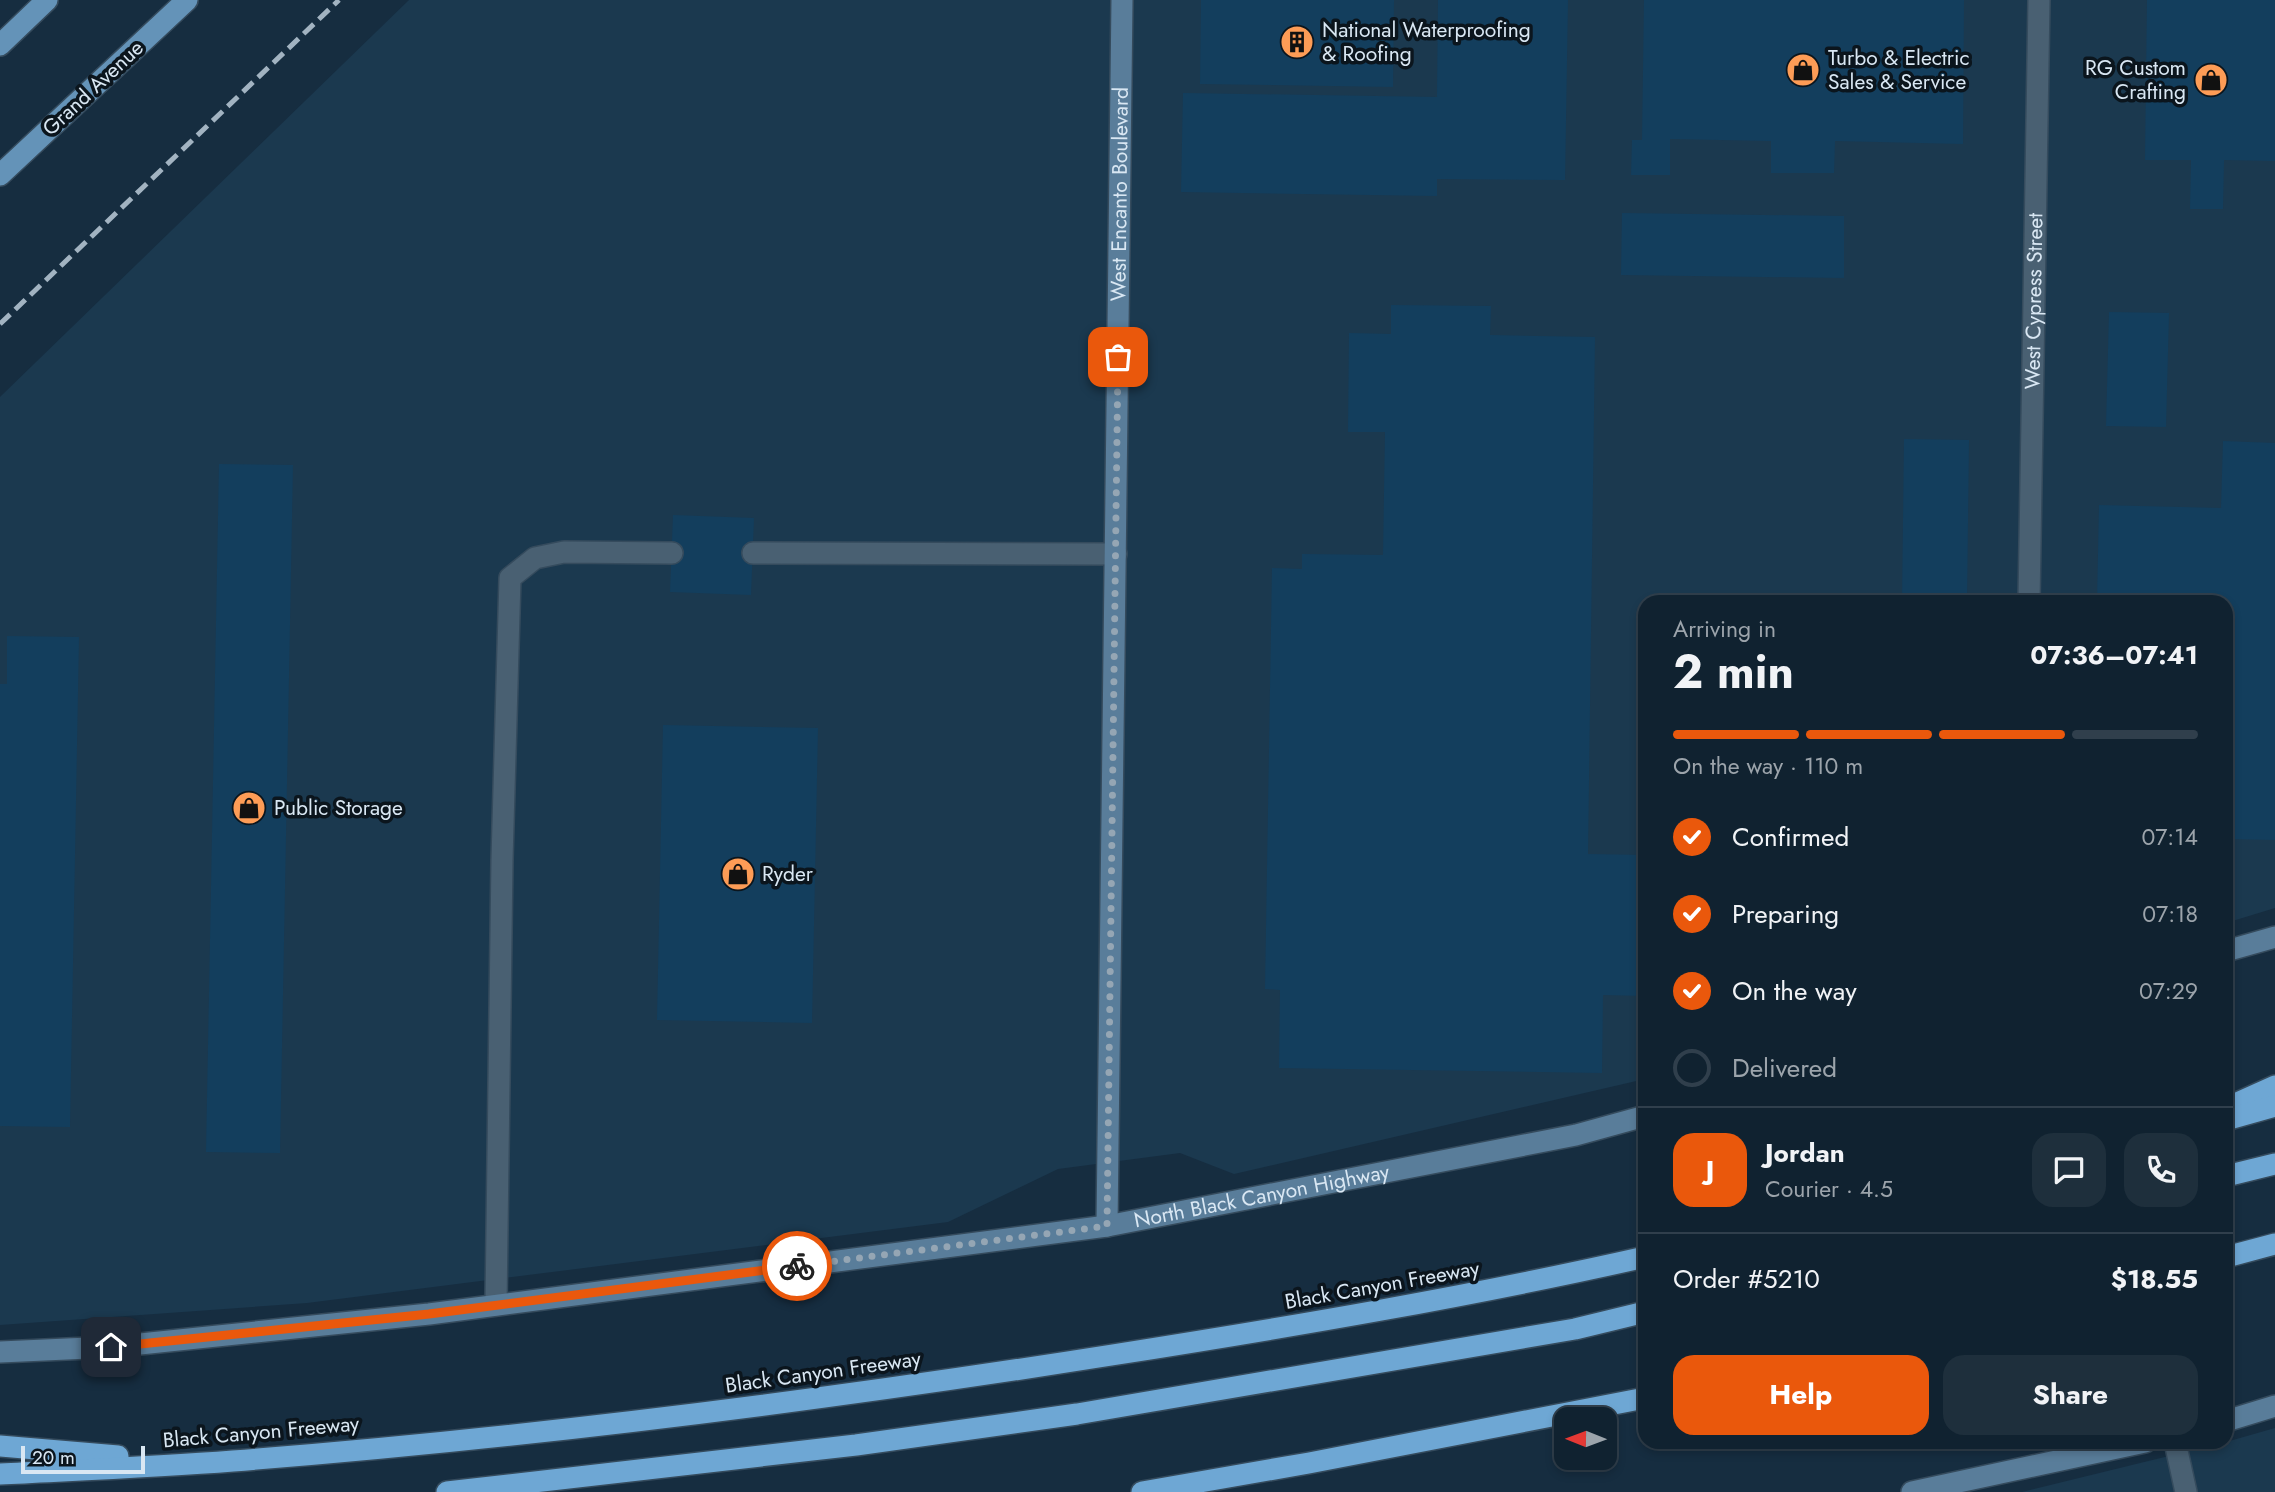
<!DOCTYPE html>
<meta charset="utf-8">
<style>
body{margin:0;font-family:Jost,sans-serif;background:#1e2f3c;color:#f1f3f6;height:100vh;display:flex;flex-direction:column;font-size:26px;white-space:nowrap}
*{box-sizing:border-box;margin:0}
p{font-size:23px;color:#9ca4ab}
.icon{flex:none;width:38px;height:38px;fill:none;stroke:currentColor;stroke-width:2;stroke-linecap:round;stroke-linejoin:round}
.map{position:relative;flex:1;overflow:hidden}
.drawer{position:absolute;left:1638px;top:595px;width:595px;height:854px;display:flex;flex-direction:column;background:#102230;border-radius:21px;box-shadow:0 4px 10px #0003,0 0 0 2px #303f4c}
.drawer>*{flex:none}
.needle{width:46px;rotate:271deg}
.tools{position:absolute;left:1554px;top:1407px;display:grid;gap:14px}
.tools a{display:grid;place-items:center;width:63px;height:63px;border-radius:14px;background:#102230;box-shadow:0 4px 10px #0003,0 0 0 2px #303f4c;font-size:35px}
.scale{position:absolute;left:21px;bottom:18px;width:124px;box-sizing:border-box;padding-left:7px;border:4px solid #d9e7f3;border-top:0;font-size:19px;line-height:24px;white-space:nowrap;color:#d9e7f3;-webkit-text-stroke:5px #0b151d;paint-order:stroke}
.pin{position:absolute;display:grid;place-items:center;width:60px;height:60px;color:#fff;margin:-30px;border-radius:14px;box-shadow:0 4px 10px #0006}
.courier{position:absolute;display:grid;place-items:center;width:70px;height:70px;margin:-35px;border:5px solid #ea580c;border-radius:50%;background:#fff;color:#222;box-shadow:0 2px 9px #0007}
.headline em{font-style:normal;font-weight:700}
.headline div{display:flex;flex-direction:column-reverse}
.headline{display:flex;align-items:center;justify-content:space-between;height:119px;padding:0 35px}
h1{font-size:46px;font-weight:700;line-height:52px}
.bar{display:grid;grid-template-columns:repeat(4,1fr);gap:10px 7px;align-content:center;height:84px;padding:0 35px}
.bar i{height:9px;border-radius:5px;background:#303f4c}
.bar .current{background:#ea580c}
.bar p{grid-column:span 4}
.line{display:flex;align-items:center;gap:18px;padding:0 35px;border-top:2px solid #303f4c}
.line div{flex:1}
.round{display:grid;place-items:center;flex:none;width:74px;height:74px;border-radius:21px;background:#1e2f3c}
ol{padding:0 35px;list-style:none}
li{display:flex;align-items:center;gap:21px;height:77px}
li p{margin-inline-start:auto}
li .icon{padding:7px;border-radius:50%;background:#ea580c;color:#fff;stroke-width:4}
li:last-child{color:#9ca4ab}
li i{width:38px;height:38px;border:4px solid #303f4c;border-radius:50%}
.cta{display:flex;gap:14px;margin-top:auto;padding:14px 35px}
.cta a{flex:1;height:80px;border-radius:21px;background:#ea580c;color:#fff;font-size:28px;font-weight:700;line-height:80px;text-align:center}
.cta a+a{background:#1e2f3c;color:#f1f3f6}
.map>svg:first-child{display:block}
.built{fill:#1b394f}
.building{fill:#133e5d}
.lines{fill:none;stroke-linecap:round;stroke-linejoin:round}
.lane-casing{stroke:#354b5d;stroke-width:24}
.street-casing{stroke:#354b5d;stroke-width:24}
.secondary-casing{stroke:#354b5d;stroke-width:24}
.primary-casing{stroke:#354b5d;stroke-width:24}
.highway-casing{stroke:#354b5d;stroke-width:24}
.lane{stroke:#496072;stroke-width:21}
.street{stroke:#496072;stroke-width:21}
.secondary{stroke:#597d9a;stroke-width:21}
.primary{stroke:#6493b8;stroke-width:21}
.highway{stroke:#6ea7d4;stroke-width:21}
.rail{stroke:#a2b3c1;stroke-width:5;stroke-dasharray:14 7;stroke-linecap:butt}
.done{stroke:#95a6b4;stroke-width:7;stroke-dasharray:0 12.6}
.route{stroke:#ea580c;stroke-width:9}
.labels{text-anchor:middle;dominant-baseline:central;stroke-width:7;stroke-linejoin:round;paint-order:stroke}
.poi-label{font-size:21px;fill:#d9e7f3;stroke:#0b151d;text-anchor:start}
.street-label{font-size:21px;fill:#d9e7f3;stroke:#0b151d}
</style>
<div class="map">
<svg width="2275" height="1492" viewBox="0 0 2275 1492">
<rect width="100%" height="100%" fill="#162d40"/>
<g class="built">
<path d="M 409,0 L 2275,0 L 2275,908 L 2226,923 L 2226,602 L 1645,602 L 1645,1079 L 1234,1174 L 1180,1153 L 1058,1169 L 948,1222 L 307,1303 L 0,1325 L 0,397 Z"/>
<path d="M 2275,1428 L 2275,1492 L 2022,1492 L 2226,1442 Z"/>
</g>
<g class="building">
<path d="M 1201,0 L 1394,0 L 1393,87 L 1200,84 Z"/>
<path d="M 1438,0 L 1568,0 L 1565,180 L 1437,179 L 1437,196 L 1181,192 L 1183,93 L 1437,97 Z"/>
<path d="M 1644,0 L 1964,0 L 1963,144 L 1835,141 L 1834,173 L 1771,173 L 1771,141 L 1670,139 L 1670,175 L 1631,175 L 1632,140 L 1642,140 Z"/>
<path d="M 2147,0 L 2275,0 L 2275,161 L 2224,160 L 2223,209 L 2190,209 L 2191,160 L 2145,160 Z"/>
<path d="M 1622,213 L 1844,216 L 1844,278 L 1621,275 Z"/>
<path d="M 1391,305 L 1491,306 L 1490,335 L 1595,337 L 1588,854 L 1645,855 L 1645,996 L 1603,995 L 1602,1073 L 1279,1068 L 1280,990 L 1265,989 L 1272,568 L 1302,569 L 1302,554 L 1383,555 L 1385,432 L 1348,432 L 1349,333 L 1391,334 Z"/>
<path d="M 2109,312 L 2169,313 L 2166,427 L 2106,426 Z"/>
<path d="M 1904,439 L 1969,440 L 1967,602 L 1902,602 Z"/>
<path d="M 2223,441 L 2275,443 L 2275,840 L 2226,839 L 2226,602 L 2097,602 L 2099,505 L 2221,508 Z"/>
<path d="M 219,464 L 293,465 L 280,1153 L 206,1152 Z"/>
<path d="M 673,515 L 754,518 L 751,595 L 670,592 Z"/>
<path d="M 7,636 L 79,637 L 70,1127 L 0,1126 L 0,684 L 7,684 Z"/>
<path d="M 663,725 L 818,728 L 812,1023 L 657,1020 Z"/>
</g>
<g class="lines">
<defs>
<g id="lane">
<path d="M 753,553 L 1116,554"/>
<path d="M 496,1305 L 502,860 L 510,578 L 535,558 L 564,552 L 672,553"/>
</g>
<g id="street">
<path id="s1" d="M 2029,602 L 2039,0"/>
<path d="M 2175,1442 L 2186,1492"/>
</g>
<g id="secondary">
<path d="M 2226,951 L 2275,937"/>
<path id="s2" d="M 1107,1226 L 1122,0"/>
<path id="s3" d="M 0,1352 L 111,1347 L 429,1314 L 1107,1226 L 1576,1135 L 1645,1116"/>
<path d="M 2226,1421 L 2275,1406"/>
<path d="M 1912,1492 L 2145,1442"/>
</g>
<g id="primary">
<path d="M 0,45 L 47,0"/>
<path d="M 0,175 L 187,0"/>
</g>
<g id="highway">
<path d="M 2226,1108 L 2275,1086"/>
<path d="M 2226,1120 L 2275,1106"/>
<path d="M 2226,1176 L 2275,1164"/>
<path d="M 2226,1257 L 2275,1244"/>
<path d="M 0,1446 L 118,1456"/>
<path d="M 0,1474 C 78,1470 156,1467 233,1461 C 527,1438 820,1401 1112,1355 C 1290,1327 1468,1297 1645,1257"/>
<path d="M 447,1492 L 856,1445 L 1077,1414 L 1575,1329 L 1645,1312"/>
<path d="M 1142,1492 L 1309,1463 L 1645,1398"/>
</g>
</defs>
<use href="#lane" class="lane-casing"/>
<use href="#street" class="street-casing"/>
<use href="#secondary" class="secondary-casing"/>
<use href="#primary" class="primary-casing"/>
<use href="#highway" class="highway-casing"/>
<use href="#lane" class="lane"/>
<use href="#street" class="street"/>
<use href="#secondary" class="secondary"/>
<use href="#primary" class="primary"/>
<use href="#highway" class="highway"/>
<path class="rail" d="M 0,324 L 339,0"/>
</g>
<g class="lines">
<path class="done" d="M 797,1266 L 1107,1226 L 1118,357"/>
<path class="route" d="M 111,1347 L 429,1314 L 797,1266"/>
</g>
<defs>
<symbol id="building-disc" viewBox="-11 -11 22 22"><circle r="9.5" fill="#fd9c56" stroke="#0b151d"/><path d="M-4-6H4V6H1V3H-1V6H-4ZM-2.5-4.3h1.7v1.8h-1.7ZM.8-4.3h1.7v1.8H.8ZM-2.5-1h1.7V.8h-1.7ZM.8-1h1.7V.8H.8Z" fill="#111"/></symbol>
<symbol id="shop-disc" viewBox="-11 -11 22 22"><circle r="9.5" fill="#fd9c56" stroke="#0b151d"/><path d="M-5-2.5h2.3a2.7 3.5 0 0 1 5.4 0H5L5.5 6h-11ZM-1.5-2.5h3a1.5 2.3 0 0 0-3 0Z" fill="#111"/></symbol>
</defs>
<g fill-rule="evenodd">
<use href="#building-disc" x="1278" y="23" width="38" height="38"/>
<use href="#shop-disc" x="1784" y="51" width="38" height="38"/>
<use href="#shop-disc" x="2192" y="61" width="38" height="38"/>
<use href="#shop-disc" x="230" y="789" width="38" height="38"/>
<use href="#shop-disc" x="719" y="855" width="38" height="38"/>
</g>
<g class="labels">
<g class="poi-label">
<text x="1322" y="30">National Waterproofing<tspan x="1322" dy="24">&amp; Roofing</tspan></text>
<text x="1828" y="58">Turbo &amp; Electric<tspan x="1828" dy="24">Sales &amp; Service</tspan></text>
<text x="2186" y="68" text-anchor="end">RG Custom<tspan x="2186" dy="24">Crafting</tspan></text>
<text x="274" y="808">Public Storage</text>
<text x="762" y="874">Ryder</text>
</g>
<g class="street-label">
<text transform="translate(93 88) rotate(-43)">Grand Avenue</text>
<text stroke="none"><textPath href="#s2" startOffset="1032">West Encanto Boulevard</textPath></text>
<text stroke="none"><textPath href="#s1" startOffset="301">West Cypress Street</textPath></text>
<text stroke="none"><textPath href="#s3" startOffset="1272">North Black Canyon Highway</textPath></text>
<text transform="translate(1382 1285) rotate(-10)">Black Canyon Freeway</text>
<text transform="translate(823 1372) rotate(-8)">Black Canyon Freeway</text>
<text transform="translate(261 1432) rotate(-5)">Black Canyon Freeway</text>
</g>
</g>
</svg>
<div class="tools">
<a><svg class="needle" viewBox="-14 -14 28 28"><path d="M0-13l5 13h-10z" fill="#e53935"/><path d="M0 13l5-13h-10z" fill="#9ca4ab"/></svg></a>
</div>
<div class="scale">20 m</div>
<div class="pin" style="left:1118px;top:357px;background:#ea580c"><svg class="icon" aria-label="bag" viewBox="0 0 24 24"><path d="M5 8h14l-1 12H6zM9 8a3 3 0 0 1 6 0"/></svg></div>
<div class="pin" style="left:111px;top:1347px;background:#1f2937"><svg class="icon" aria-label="home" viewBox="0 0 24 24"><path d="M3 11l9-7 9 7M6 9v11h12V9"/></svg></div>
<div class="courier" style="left:797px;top:1266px"><svg class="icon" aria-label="bike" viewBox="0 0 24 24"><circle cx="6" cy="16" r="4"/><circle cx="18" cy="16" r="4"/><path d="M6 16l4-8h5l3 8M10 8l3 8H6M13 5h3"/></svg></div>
<section class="drawer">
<div class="headline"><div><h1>2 min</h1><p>Arriving in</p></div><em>07:36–07:41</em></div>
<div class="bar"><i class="current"></i><i class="current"></i><i class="current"></i><i></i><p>On the way · 110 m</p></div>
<ol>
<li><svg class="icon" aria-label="check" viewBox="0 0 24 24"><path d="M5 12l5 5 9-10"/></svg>Confirmed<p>07:14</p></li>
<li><svg class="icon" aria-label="check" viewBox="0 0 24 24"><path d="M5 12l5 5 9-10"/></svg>Preparing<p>07:18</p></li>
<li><svg class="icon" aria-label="check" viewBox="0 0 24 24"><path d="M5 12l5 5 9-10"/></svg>On the way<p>07:29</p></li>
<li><i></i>Delivered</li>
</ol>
<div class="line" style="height:126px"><b class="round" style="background:#ea580c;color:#fff">J</b><div><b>Jordan</b><p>Courier · 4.5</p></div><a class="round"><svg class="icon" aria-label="chat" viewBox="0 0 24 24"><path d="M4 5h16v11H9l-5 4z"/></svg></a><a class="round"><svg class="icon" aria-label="phone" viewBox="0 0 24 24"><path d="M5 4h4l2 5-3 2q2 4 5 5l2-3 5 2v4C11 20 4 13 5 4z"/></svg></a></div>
<div class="line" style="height:91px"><div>Order #5210</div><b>$18.55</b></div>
<div class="cta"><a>Help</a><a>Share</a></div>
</section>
</div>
